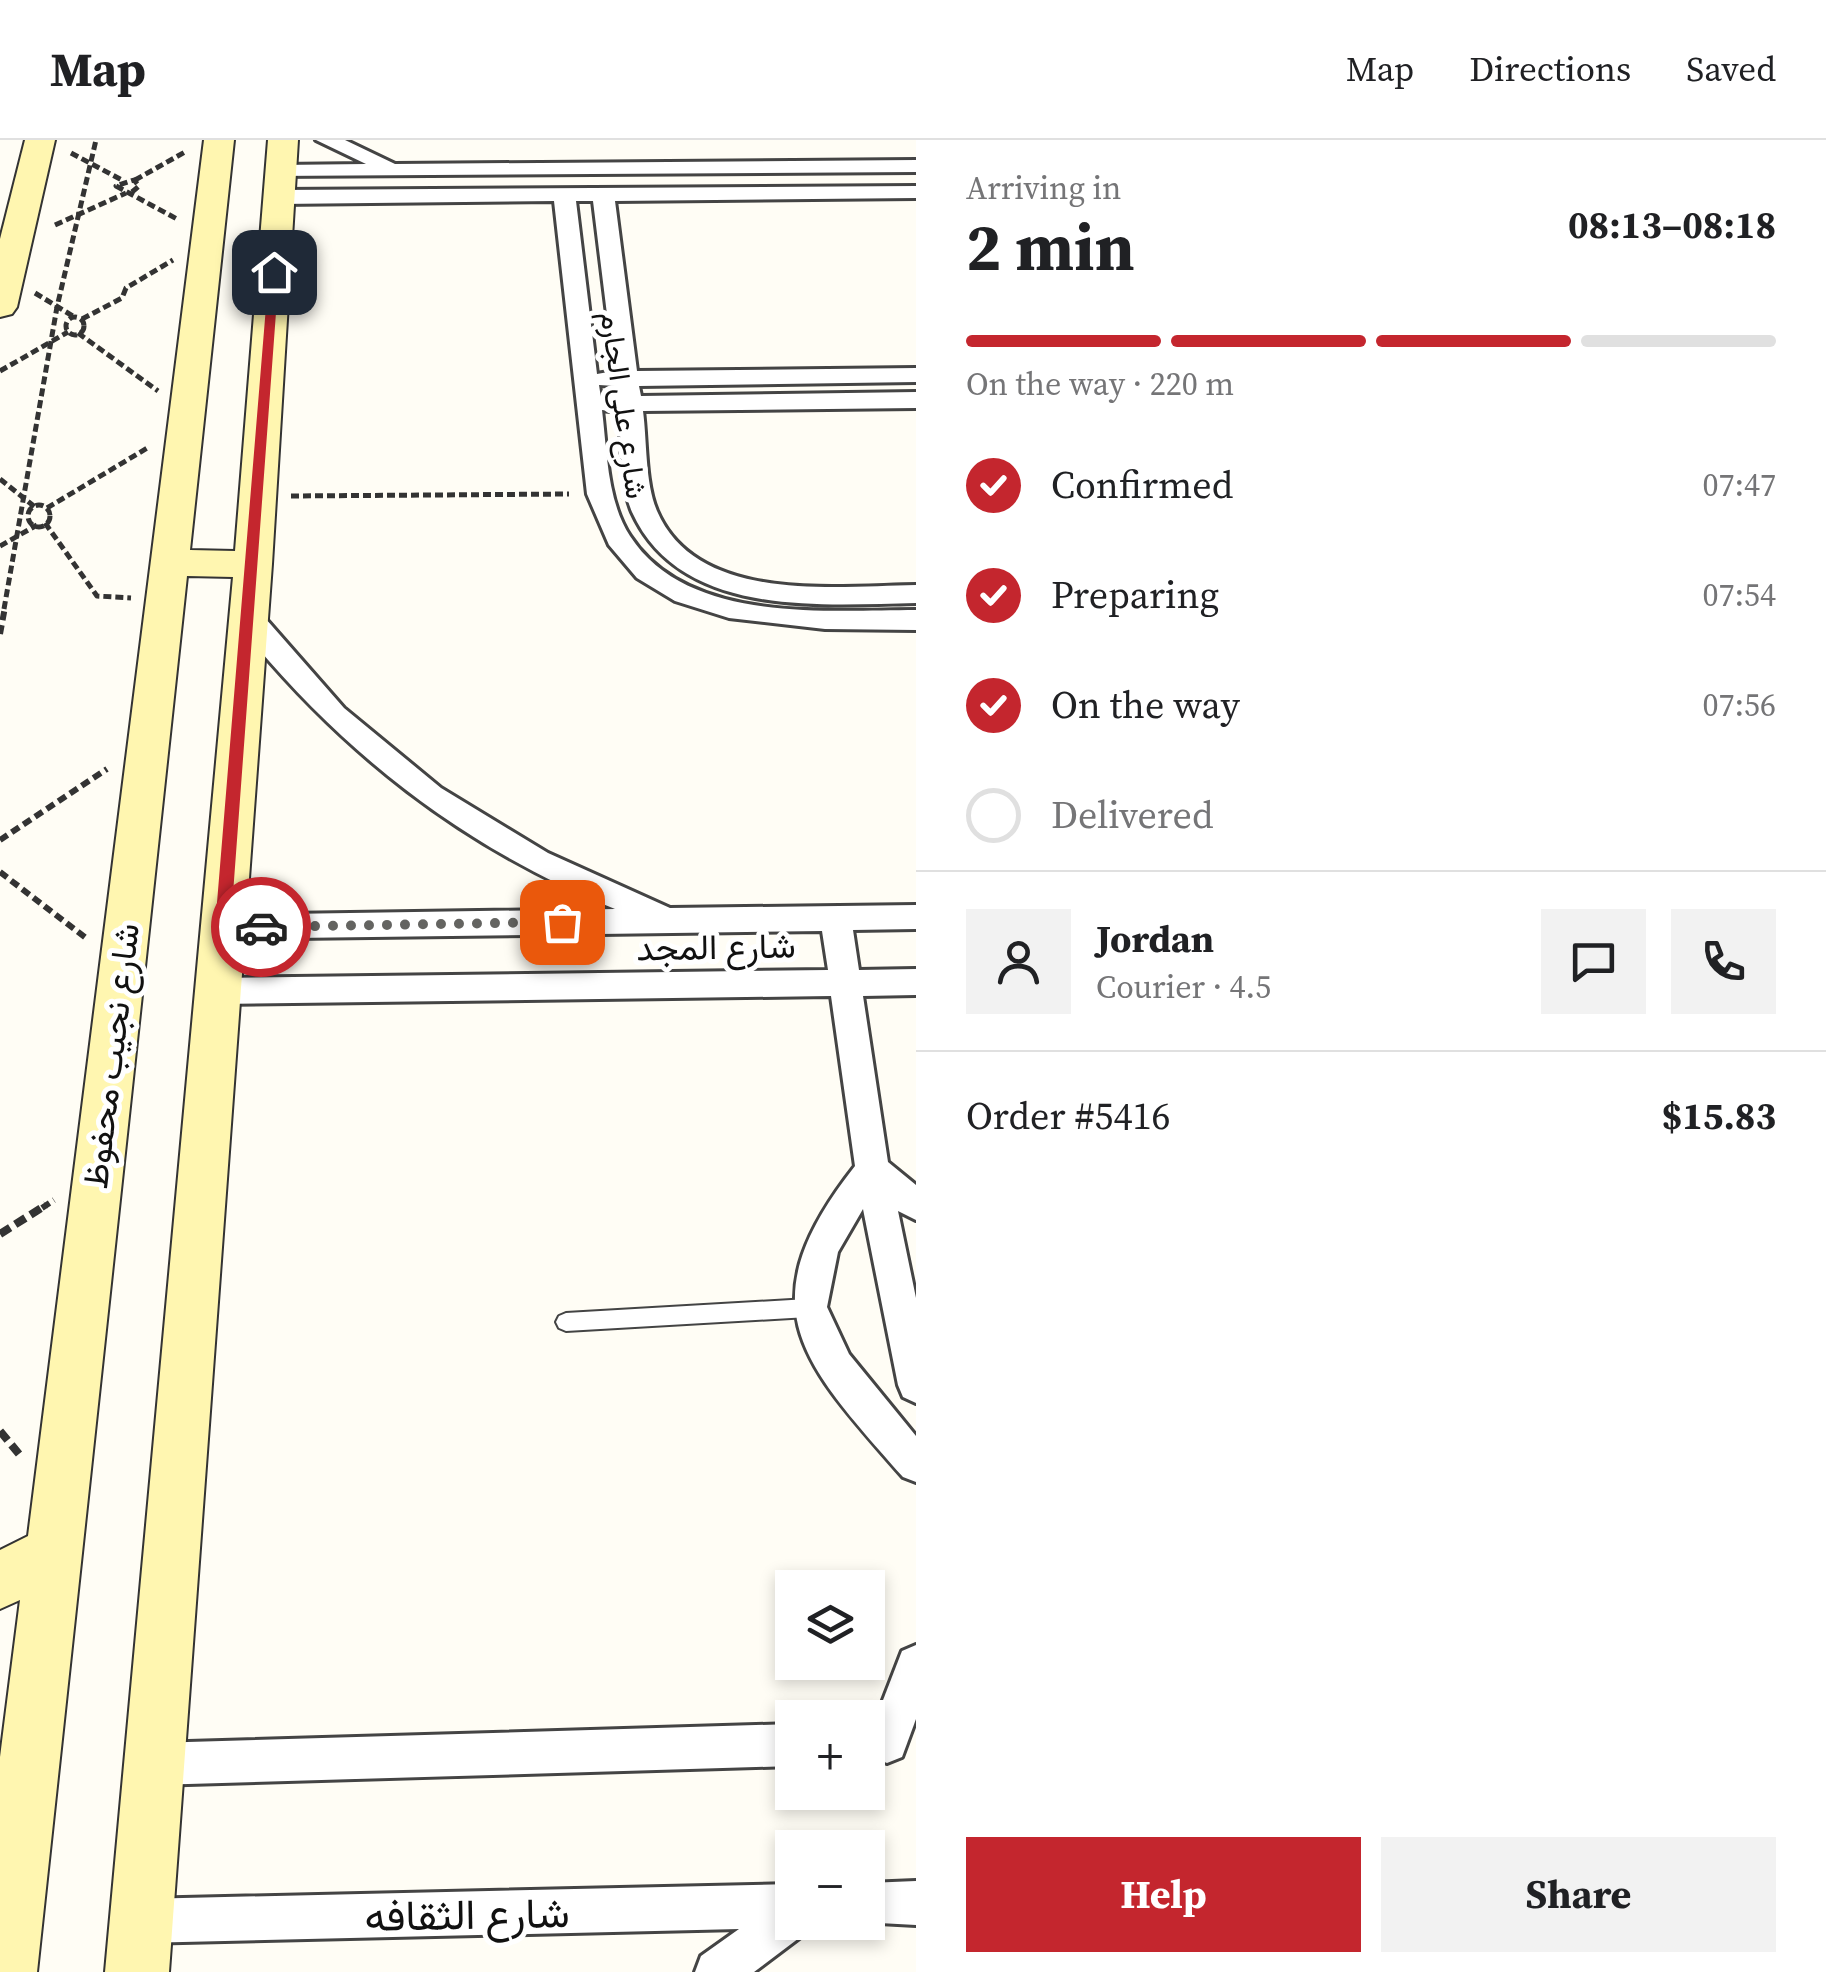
<!DOCTYPE html>
<meta charset="utf-8">
<style>
body{margin:0;font-family:"Source Serif 4",Vazirmatn,serif;background:#f2f2f2;color:#202124;height:100vh;display:flex;flex-direction:column;font-size:38px;white-space:nowrap}
*{box-sizing:border-box;margin:0}
p{font-size:32px;color:#757577}
.icon{flex:none;width:55px;height:55px;fill:none;stroke:currentColor;stroke-width:2;stroke-linecap:round;stroke-linejoin:round}
.map{position:relative;flex:1;overflow:hidden}
.details{display:flex;flex-direction:column;background:#fff;width:910px}
.details>*{flex:none}
.tools{position:absolute;left:775px;top:1430px;display:grid;gap:20px}
.tools a{display:grid;place-items:center;width:110px;height:110px;border-radius:0px;background:#fff;box-shadow:0 5px 15px #0003;font-size:50px}
.pin{position:absolute;display:grid;place-items:center;width:85px;height:85px;color:#fff;margin:-42px;border-radius:20px;box-shadow:0 5px 15px #0006}
.courier{position:absolute;display:grid;place-items:center;width:100px;height:100px;margin:-50px;border:8px solid #c4262e;border-radius:50%;background:#fff;color:#222;box-shadow:0 2px 12px #0007}
.head em{font-style:normal;font-weight:700}
.head div{display:flex;flex-direction:column-reverse}
.head{display:flex;align-items:center;justify-content:space-between;height:170px;padding:0 50px}
h1{font-size:65px;font-weight:700;line-height:75px}
.bar{display:grid;grid-template-columns:repeat(4,1fr);gap:15px 10px;align-content:center;height:120px;padding:0 50px}
.bar i{height:12px;border-radius:8px;background:#e0e0e0}
.bar .selected{background:#c4262e}
.bar p{grid-column:span 4}
.line{display:flex;align-items:center;gap:25px;padding:0 50px;border-top:2px solid #e0e0e0}
.line div{flex:1}
.round{display:grid;place-items:center;flex:none;width:105px;height:105px;border-radius:0px;background:#f2f2f2}
ol{padding:0 50px;list-style:none}
li{display:flex;align-items:center;gap:30px;height:110px}
li p{margin-inline-start:auto}
li .icon{padding:10px;border-radius:50%;background:#c4262e;color:#fff;stroke-width:4}
li:last-child{color:#757577}
li i{width:55px;height:55px;border:5px solid #e0e0e0;border-radius:50%}
.action{display:flex;gap:20px;margin-top:auto;padding:20px 50px}
.action a{flex:1;height:115px;border-radius:0px;background:#c4262e;color:#fff;font-size:40px;font-weight:700;line-height:115px;text-align:center}
.action a+a{background:#f2f2f2;color:#202124}
header{display:flex;align-items:center;gap:60px;box-sizing:border-box;height:140px;padding:0 50px;background:#fff;border-bottom:2px solid #e0e0e0}
header strong{font-size:48px}
nav{display:flex;gap:55px;margin-inline-start:auto;font-size:35px}
main{display:flex;flex:1;min-height:0}
.map>svg:first-child{display:block}
.lines{fill:none;stroke-linecap:round;stroke-linejoin:round}
.lane-casing{stroke:#444;stroke-width:4}
.street-casing{stroke:#444;stroke-width:6}
.secondary-casing{stroke:#333;stroke-width:4}
.path-far2{stroke:#333;stroke-width:5;stroke-dasharray:8 4;stroke-linecap:butt}
.path-far1{stroke:#333;stroke-width:6;stroke-dasharray:9 5;stroke-linecap:butt}
.path{stroke:#333;stroke-width:8;stroke-dasharray:12 6;stroke-linecap:butt}
.lane{fill:#fff;fill-rule:evenodd}
.street{fill:#fff;fill-rule:evenodd}
.secondary{fill:#fff6b0;fill-rule:evenodd}
.route{fill:#c4262e}
.done{stroke:#646461;stroke-width:10;stroke-dasharray:0 18}
.labels{text-anchor:middle;dominant-baseline:central;stroke-width:10;stroke-linejoin:round;paint-order:stroke}
.far-street-label{font-size:30px;fill:#111;stroke:#fff}
.street-label{font-size:35px;fill:#111;stroke:#fff}
.near-street-label{font-size:42px;fill:#111;stroke:#fff}
</style>
<header>
<strong>Map</strong>
<nav><a>Map</a><a>Directions</a><a>Saved</a></nav>
</header>
<main>
<div class="map">
<svg width="916" height="1832" viewBox="0 0 916 1832">
<rect width="100%" height="100%" fill="#fffdf5"/>
<g class="lines">
<defs>
<path id="lane" d="M 808,1159 L 815,1162 L 818,1168 L 815,1174 L 808,1177 L 566,1191 L 559,1188 L 556,1182 L 559,1176 L 566,1173 Z"/>
<g id="street">
<path d="M 316,0 L 345,0 L 395,24 L 916,20 L 916,32 L 272,36 L 272,26 L 280,25 L 366,24 Z"/>
<path d="M 916,46 L 916,58 L 615,61 L 637,231 L 916,228 L 916,242 L 639,246 L 641,256 L 916,252 L 916,268 L 643,271 C 647,301 645,343 657,371 C 697,464 835,446 916,445 L 916,463 C 819,465 680,478 632,372 C 620,344 622,301 618,272 L 602,270 C 607,311 607,361 630,396 C 687,484 826,470 916,470 L 916,490 L 825,489 L 729,478 L 675,461 L 637,438 L 609,405 L 587,354 L 554,61 L 279,64 L 268,57 L 279,50 ZM 576,61 L 593,61 L 614,231 L 597,234 ZM 599,245 L 615,246 L 617,256 L 601,258 Z"/>
<path d="M 248,467 L 258,470 L 344,568 L 441,648 L 548,713 L 670,768 L 916,765 L 916,789 L 853,790 L 859,830 L 916,829 L 916,855 L 863,856 L 888,1022 L 916,1045 L 916,1080 L 898,1071 L 916,1158 L 916,1263 L 903,1257 L 898,1245 L 863,1069 L 838,1112 L 827,1167 L 849,1214 L 916,1296 L 916,1342 L 903,1337 C 801,1221 745,1166 855,1026 L 831,856 L 218,864 L 207,860 L 202,851 L 207,842 L 218,838 L 828,830 L 822,791 L 223,799 L 212,796 L 208,787 L 212,778 L 223,775 L 615,769 C 462,707 341,612 238,484 L 235,477 L 238,470 Z"/>
<path d="M 916,1505 L 916,1579 L 902,1617 L 887,1623 L 872,1617 L 868,1599 L 902,1511 Z"/>
<path d="M 792,1584 L 792,1626 L 154,1645 L 139,1639 L 133,1624 L 139,1609 L 154,1603 Z"/>
<path d="M 916,1741 L 916,1785 L 861,1782 L 868,1782 L 868,1743 Z"/>
<path d="M 792,1744 L 792,1782 L 811,1782 L 807,1792 L 754,1832 L 695,1832 L 701,1816 L 739,1789 L 141,1803 L 126,1796 L 119,1781 L 126,1766 L 141,1759 Z"/>
</g>
<g id="secondary">
<path d="M 25,0 L 55,0 L 17,167 L 12,174 L 0,177 L 0,99 Z"/>
<path d="M 204,0 L 234,0 L 190,410 L 235,411 L 268,0 L 298,0 L 272,424 L 169,1832 L 105,1832 L 233,437 L 187,436 L 37,1832 L 0,1832 L 0,1617 L 20,1460 L 0,1469 L 0,1410 L 28,1396 Z"/>
</g>
</defs>
<use href="#lane" class="lane-casing"/>
<use href="#street" class="street-casing"/>
<use href="#secondary" class="secondary-casing"/>
<g class="path-far2">
<path d="M 71,13 L 122,40"/>
<path d="M 135,40 L 185,12"/>
<path d="M 132,52 L 139,46 L 134,40 L 116,46 L 177,79"/>
<path d="M 55,85 L 126,53"/>
<path d="M 35,153 L 76,178"/>
<circle cx="75" cy="186" r="9"/>
<path d="M 82,179 L 122,158 L 126,148 L 173,120"/>
<path d="M 78,193 L 158,251"/>
<path d="M 0,231 L 68,192"/>
<path d="M 0,339 L 35,367"/>
<path d="M 291,356 L 569,354"/>
<circle cx="39" cy="376" r="11"/>
<path d="M 47,368 L 149,307"/>
<path d="M 45,383 L 97,456 L 131,458"/>
<path d="M 0,406 L 37,385"/>
<path d="M 4,469 L 57,167 L 96,0"/>
</g>
<g class="path-far1">
<path d="M 0,494 L 5,467"/>
<path d="M 0,700 L 107,629"/>
<path d="M 0,732 L 86,798"/>
<path d="M 42,1068 L 54,1060"/>
</g>
<g class="path">
<path d="M 0,1094 L 46,1065"/>
<path d="M 0,1291 L 19,1314"/>
</g>
<use href="#lane" class="lane"/>
<use href="#street" class="street"/>
<use href="#secondary" class="secondary"/>
</g>
<path class="route" d="M 269,130 L 279,132 L 231,781 L 261,781 L 269,787 C 259,797 226,797 215,787 Z"/>
<g class="lines">
<path class="done" d="M 261,787 L 562,782"/>
</g>
<g class="labels">
<g class="far-street-label">
<text transform="translate(624 265) rotate(82)">شارع على الجارم</text>
</g>
<g class="street-label">
<text transform="translate(716 807) rotate(-1)">شارع المجد</text>
<text transform="translate(111 916) rotate(-83)">شارع نجيب محفوظ</text>
</g>
<g class="near-street-label">
<text transform="translate(467 1774) rotate(-1)">شارع الثقافه</text>
</g>
</g>
</svg>
<div class="tools">
<a><svg class="icon" aria-label="layers" viewBox="0 0 24 24"><path d="M12 4l9 5-9 5-9-5zM3 14l9 5 9-5"/></svg></a>
<a>+</a>
<a>−</a>
</div>
<div class="pin" style="left:562px;top:782px;background:#ea580c"><svg class="icon" aria-label="bag" viewBox="0 0 24 24"><path d="M5 8h14l-1 12H6zM9 8a3 3 0 0 1 6 0"/></svg></div>
<div class="pin" style="left:274px;top:132px;background:#1f2937"><svg class="icon" aria-label="home" viewBox="0 0 24 24"><path d="M3 11l9-7 9 7M6 9v11h12V9"/></svg></div>
<div class="courier" style="left:261px;top:787px"><svg class="icon" aria-label="car" viewBox="0 0 24 24"><path d="M5 17H2v-5l4-1 3-4h7l3 4 3 1v5h-3M9 17h6M6 11h13"/><circle cx="7" cy="17" r="2"/><circle cx="17" cy="17" r="2"/></svg></div>
</div>
<section class="details">
<div class="head"><div><h1>2 min</h1><p>Arriving in</p></div><em>08:13–08:18</em></div>
<div class="bar"><i class="selected"></i><i class="selected"></i><i class="selected"></i><i></i><p>On the way · 220 m</p></div>
<ol>
<li><svg class="icon" aria-label="check" viewBox="0 0 24 24"><path d="M5 12l5 5 9-10"/></svg>Confirmed<p>07:47</p></li>
<li><svg class="icon" aria-label="check" viewBox="0 0 24 24"><path d="M5 12l5 5 9-10"/></svg>Preparing<p>07:54</p></li>
<li><svg class="icon" aria-label="check" viewBox="0 0 24 24"><path d="M5 12l5 5 9-10"/></svg>On the way<p>07:56</p></li>
<li><i></i>Delivered</li>
</ol>
<div class="line" style="height:180px"><a class="round"><svg class="icon" aria-label="person" viewBox="0 0 24 24"><circle cx="12" cy="8" r="4"/><path d="M4 21q1-7 8-7t8 7"/></svg></a><div><b>Jordan</b><p>Courier · 4.5</p></div><a class="round"><svg class="icon" aria-label="chat" viewBox="0 0 24 24"><path d="M4 5h16v11H9l-5 4z"/></svg></a><a class="round"><svg class="icon" aria-label="phone" viewBox="0 0 24 24"><path d="M5 4h4l2 5-3 2q2 4 5 5l2-3 5 2v4C11 20 4 13 5 4z"/></svg></a></div>
<div class="line" style="height:130px"><div>Order #5416</div><b>$15.83</b></div>
<div class="action"><a>Help</a><a>Share</a></div>
</section>
</main>
